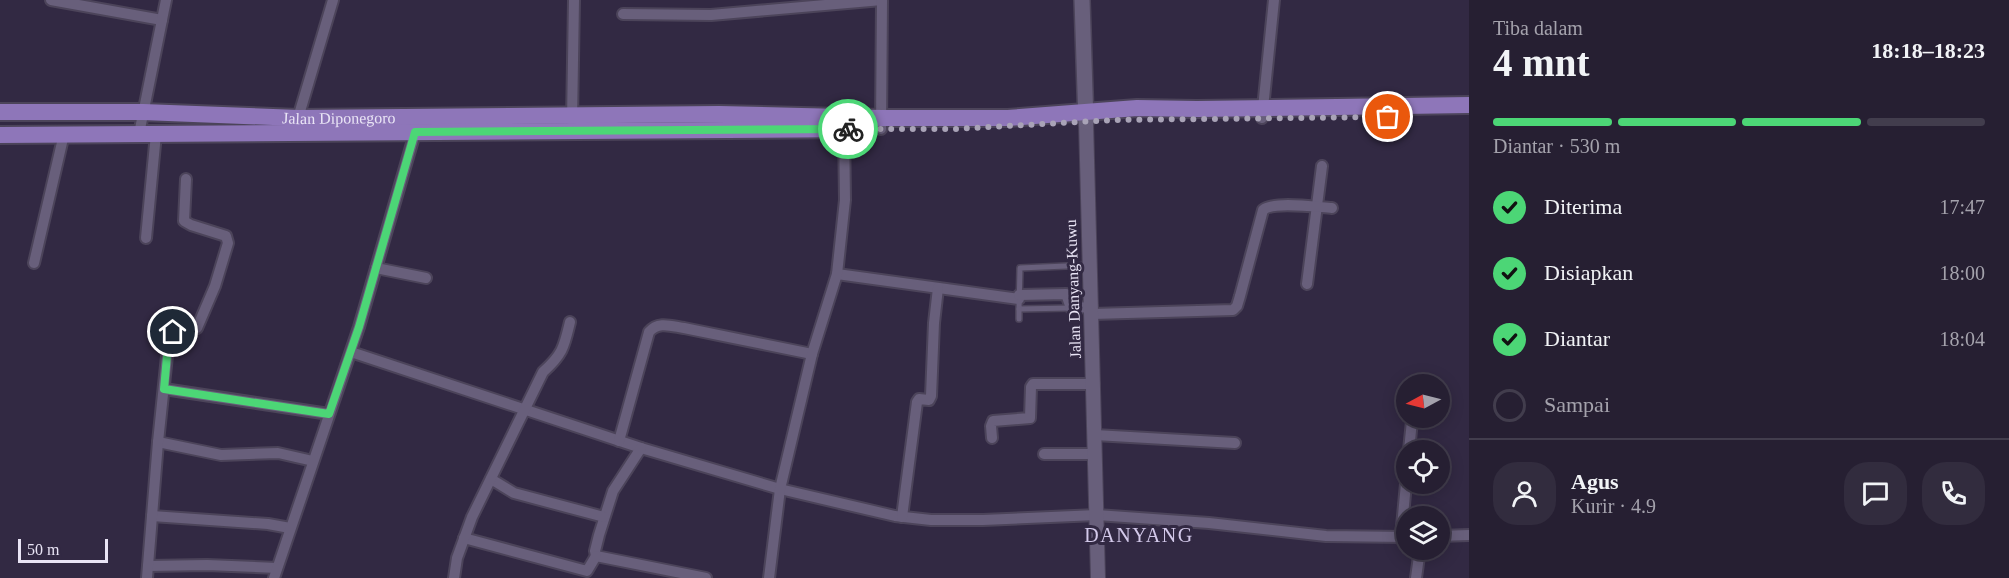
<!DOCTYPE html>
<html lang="id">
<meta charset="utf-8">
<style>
body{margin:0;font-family:Georgia,serif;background:#322c3e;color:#f1f3f6;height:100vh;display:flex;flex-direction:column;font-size:22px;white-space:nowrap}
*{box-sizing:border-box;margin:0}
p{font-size:20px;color:#a4a2ac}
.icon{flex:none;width:33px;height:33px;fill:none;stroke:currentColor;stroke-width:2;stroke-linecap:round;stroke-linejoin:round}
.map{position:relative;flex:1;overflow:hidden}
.side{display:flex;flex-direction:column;background:#261f32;width:540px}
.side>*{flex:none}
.needle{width:39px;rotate:263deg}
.fabs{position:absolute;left:1396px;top:374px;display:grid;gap:12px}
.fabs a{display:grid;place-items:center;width:54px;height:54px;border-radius:50%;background:#261f32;box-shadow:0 3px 15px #0003,0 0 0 2px #423d4d;font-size:30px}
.scale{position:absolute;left:18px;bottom:15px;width:90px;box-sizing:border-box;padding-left:6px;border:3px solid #e9e4f5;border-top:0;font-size:16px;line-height:21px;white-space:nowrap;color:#e9e4f5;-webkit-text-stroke:4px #322943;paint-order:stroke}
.pin{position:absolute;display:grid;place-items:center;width:51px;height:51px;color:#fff;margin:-26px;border:3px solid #fff;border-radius:50%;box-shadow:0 2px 6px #0007}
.courier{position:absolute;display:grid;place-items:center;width:60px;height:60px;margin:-30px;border:4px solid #4cd676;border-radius:50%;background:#fff;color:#222;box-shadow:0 2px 8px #0007}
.headline em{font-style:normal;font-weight:600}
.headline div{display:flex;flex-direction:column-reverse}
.headline{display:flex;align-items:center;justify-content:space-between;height:102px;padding:0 24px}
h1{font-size:39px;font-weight:600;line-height:45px}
.bar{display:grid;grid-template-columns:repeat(4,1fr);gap:9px 6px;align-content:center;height:72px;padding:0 24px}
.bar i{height:8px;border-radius:4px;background:#423d4d}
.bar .current{background:#4cd676}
.bar p{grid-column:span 4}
.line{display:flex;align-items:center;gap:15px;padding:0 24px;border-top:2px solid #423d4d}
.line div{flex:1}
.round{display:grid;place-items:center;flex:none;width:63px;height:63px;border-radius:24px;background:#322c3e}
ol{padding:0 24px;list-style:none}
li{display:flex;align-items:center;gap:18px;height:66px}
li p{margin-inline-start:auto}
li .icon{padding:6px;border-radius:50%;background:#4cd676;color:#111;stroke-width:4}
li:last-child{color:#a4a2ac}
li i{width:33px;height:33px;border:3px solid #423d4d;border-radius:50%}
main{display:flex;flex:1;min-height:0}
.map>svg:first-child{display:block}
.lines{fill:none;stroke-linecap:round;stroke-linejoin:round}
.service-casing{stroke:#4c445a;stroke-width:8}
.minor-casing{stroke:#4c445a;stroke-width:14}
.tertiary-casing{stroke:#4c445a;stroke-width:16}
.secondary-casing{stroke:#4c445a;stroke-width:18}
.primary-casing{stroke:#4c445a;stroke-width:20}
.service{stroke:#685f7b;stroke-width:5}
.minor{stroke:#685f7b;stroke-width:10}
.tertiary{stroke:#685f7b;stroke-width:14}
.secondary{stroke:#685f7b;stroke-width:15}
.primary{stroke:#8e76b9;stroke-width:16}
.done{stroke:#a9a3b7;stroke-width:6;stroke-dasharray:0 10.8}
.route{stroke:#4cd676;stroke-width:8}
.labels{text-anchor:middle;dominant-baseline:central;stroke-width:6;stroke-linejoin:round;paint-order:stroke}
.street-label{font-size:16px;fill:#e9e4f5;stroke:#322943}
.quarter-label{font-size:20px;letter-spacing:1.5px;fill:#d3c9ea;stroke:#322943}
</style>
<main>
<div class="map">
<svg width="1469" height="578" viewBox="0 0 1469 578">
<rect width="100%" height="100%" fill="#322943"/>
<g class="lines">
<defs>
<g id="service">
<path d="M 1071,308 L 1019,309 L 1020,268 L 1089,265"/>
<path d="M 1019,319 L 1019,309"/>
</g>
<g id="minor">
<path d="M 51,0 L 162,20"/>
<path d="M 623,14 L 711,15 L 882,0"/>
<path d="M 298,118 L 333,0"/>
<path d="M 1262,118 L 1274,0"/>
<path d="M 572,121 L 574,0"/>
<path d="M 881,129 L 882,0"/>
<path d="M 139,134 L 166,0"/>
<path d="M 146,238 L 156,134"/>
<path d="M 34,263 L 64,134"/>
<path d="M 376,268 L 426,278"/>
<path d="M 837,274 L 1019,299"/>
<path d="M 1307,284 L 1322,166"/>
<path d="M 1019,295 L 1066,294 L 1071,308 L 1092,307"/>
<path d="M 1092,314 L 1233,310 L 1237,306 L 1240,296 L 1263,210 C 1273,201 1316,207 1332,208"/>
<path d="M 351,352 L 641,448 L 780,489 L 895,516 L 931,520 L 983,520 L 1097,515 L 1209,523 L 1326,536 L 1407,537"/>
<path d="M 164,389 L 329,414"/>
<path d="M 1095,435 L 1235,443"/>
<path d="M 992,438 L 991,426 L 993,421 L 1030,418 L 1031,387 L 1033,384 L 1094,384"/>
<path d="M 619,441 L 649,332 C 658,321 671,326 684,328 L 812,354"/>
<path d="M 158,442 L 221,455 L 278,453 L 313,461"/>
<path d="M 641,448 L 613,491 L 599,535 L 595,551 L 596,556 L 706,578"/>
<path d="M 1409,450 L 1412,421"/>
<path d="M 1044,454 L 1095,454"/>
<path d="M 491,479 L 514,493 L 604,517"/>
<path d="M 152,516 L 268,524 L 290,528"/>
<path d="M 902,517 L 917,402 L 919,399 L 929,400 L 931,396 L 934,323 L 938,288"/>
<path d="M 1440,536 L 1469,535"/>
<path d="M 1401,537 L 1407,473"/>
<path d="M 464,538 L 587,571 L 596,556"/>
<path d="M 148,566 L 207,565 L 277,568"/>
<path d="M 147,578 L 158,442 L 167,356 L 172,334 L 178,331 L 197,328 L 215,286 L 228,243 L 226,236 L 191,225 L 184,221 L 186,179"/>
<path d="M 274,578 L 359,327 L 417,126"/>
<path d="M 454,578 L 457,558 L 472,517 L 543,372 C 563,354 564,347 570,322"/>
<path d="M 769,578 L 780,489 L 812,354 L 837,274 L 845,200 L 844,128"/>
<path d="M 1416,578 L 1420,549"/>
</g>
<path id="tertiary" d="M 1086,122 L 1098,578"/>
<path id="secondary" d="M 1082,0 L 1086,122"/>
<g id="primary">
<path id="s1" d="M 0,112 L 143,112 L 298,118 L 719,114 L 882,118 L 1008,118 L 1137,108 L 1197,109 L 1469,105"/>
<path d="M 0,135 L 866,129"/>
</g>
</defs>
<use href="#service" class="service-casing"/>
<use href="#minor" class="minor-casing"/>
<use href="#tertiary" class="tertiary-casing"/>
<use href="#secondary" class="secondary-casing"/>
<use href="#primary" class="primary-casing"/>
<use href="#service" class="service"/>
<use href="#minor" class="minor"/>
<use href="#tertiary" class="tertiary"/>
<use href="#secondary" class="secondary"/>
<use href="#primary" class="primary"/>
</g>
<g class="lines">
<path class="done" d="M 848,129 L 954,129 L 1114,120 L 1388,117"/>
<path class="route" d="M 173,332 L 167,356 L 164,389 L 329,414 L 359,327 L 415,132 L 848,129"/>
</g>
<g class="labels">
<g class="street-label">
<text stroke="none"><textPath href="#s1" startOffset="339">Jalan Diponegoro</textPath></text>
<text transform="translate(1073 289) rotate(-92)">Jalan Danyang-Kuwu</text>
</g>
<g class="quarter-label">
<text x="1139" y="535">DANYANG</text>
</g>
</g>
</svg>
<div class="fabs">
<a><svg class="needle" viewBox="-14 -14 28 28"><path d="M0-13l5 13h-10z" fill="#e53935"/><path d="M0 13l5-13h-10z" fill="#a4a2ac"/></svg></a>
<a><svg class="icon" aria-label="locate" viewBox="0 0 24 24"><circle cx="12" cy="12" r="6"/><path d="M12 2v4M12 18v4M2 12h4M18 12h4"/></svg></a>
<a><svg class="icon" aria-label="layers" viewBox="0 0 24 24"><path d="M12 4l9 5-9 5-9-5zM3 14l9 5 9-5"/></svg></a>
</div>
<div class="scale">50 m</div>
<div class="pin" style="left:1388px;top:117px;background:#ea580c"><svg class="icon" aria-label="bag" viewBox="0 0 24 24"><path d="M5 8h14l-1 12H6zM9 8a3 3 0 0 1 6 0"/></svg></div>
<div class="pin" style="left:173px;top:332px;background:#1f2937"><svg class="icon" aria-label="home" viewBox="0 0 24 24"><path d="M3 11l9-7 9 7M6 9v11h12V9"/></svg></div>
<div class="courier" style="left:848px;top:129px"><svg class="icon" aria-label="bike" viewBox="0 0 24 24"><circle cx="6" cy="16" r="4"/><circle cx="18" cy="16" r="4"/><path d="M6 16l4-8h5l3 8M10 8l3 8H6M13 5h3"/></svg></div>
</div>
<section class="side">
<div class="headline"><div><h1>4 mnt</h1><p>Tiba dalam</p></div><em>18:18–18:23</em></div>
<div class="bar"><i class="current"></i><i class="current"></i><i class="current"></i><i></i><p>Diantar · 530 m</p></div>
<ol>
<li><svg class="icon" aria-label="check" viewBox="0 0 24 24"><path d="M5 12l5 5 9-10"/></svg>Diterima<p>17:47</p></li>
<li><svg class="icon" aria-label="check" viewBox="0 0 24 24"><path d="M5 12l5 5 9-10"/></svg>Disiapkan<p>18:00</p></li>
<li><svg class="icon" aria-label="check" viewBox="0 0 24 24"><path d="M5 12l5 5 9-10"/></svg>Diantar<p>18:04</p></li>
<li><i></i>Sampai</li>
</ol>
<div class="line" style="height:108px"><a class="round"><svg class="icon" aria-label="person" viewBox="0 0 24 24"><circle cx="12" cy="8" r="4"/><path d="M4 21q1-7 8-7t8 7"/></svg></a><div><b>Agus</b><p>Kurir · 4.9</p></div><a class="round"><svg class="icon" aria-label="chat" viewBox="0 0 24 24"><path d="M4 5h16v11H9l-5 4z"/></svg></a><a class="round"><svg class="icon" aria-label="phone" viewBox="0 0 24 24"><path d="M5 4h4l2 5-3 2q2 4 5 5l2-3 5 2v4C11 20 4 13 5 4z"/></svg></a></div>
</section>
</main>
